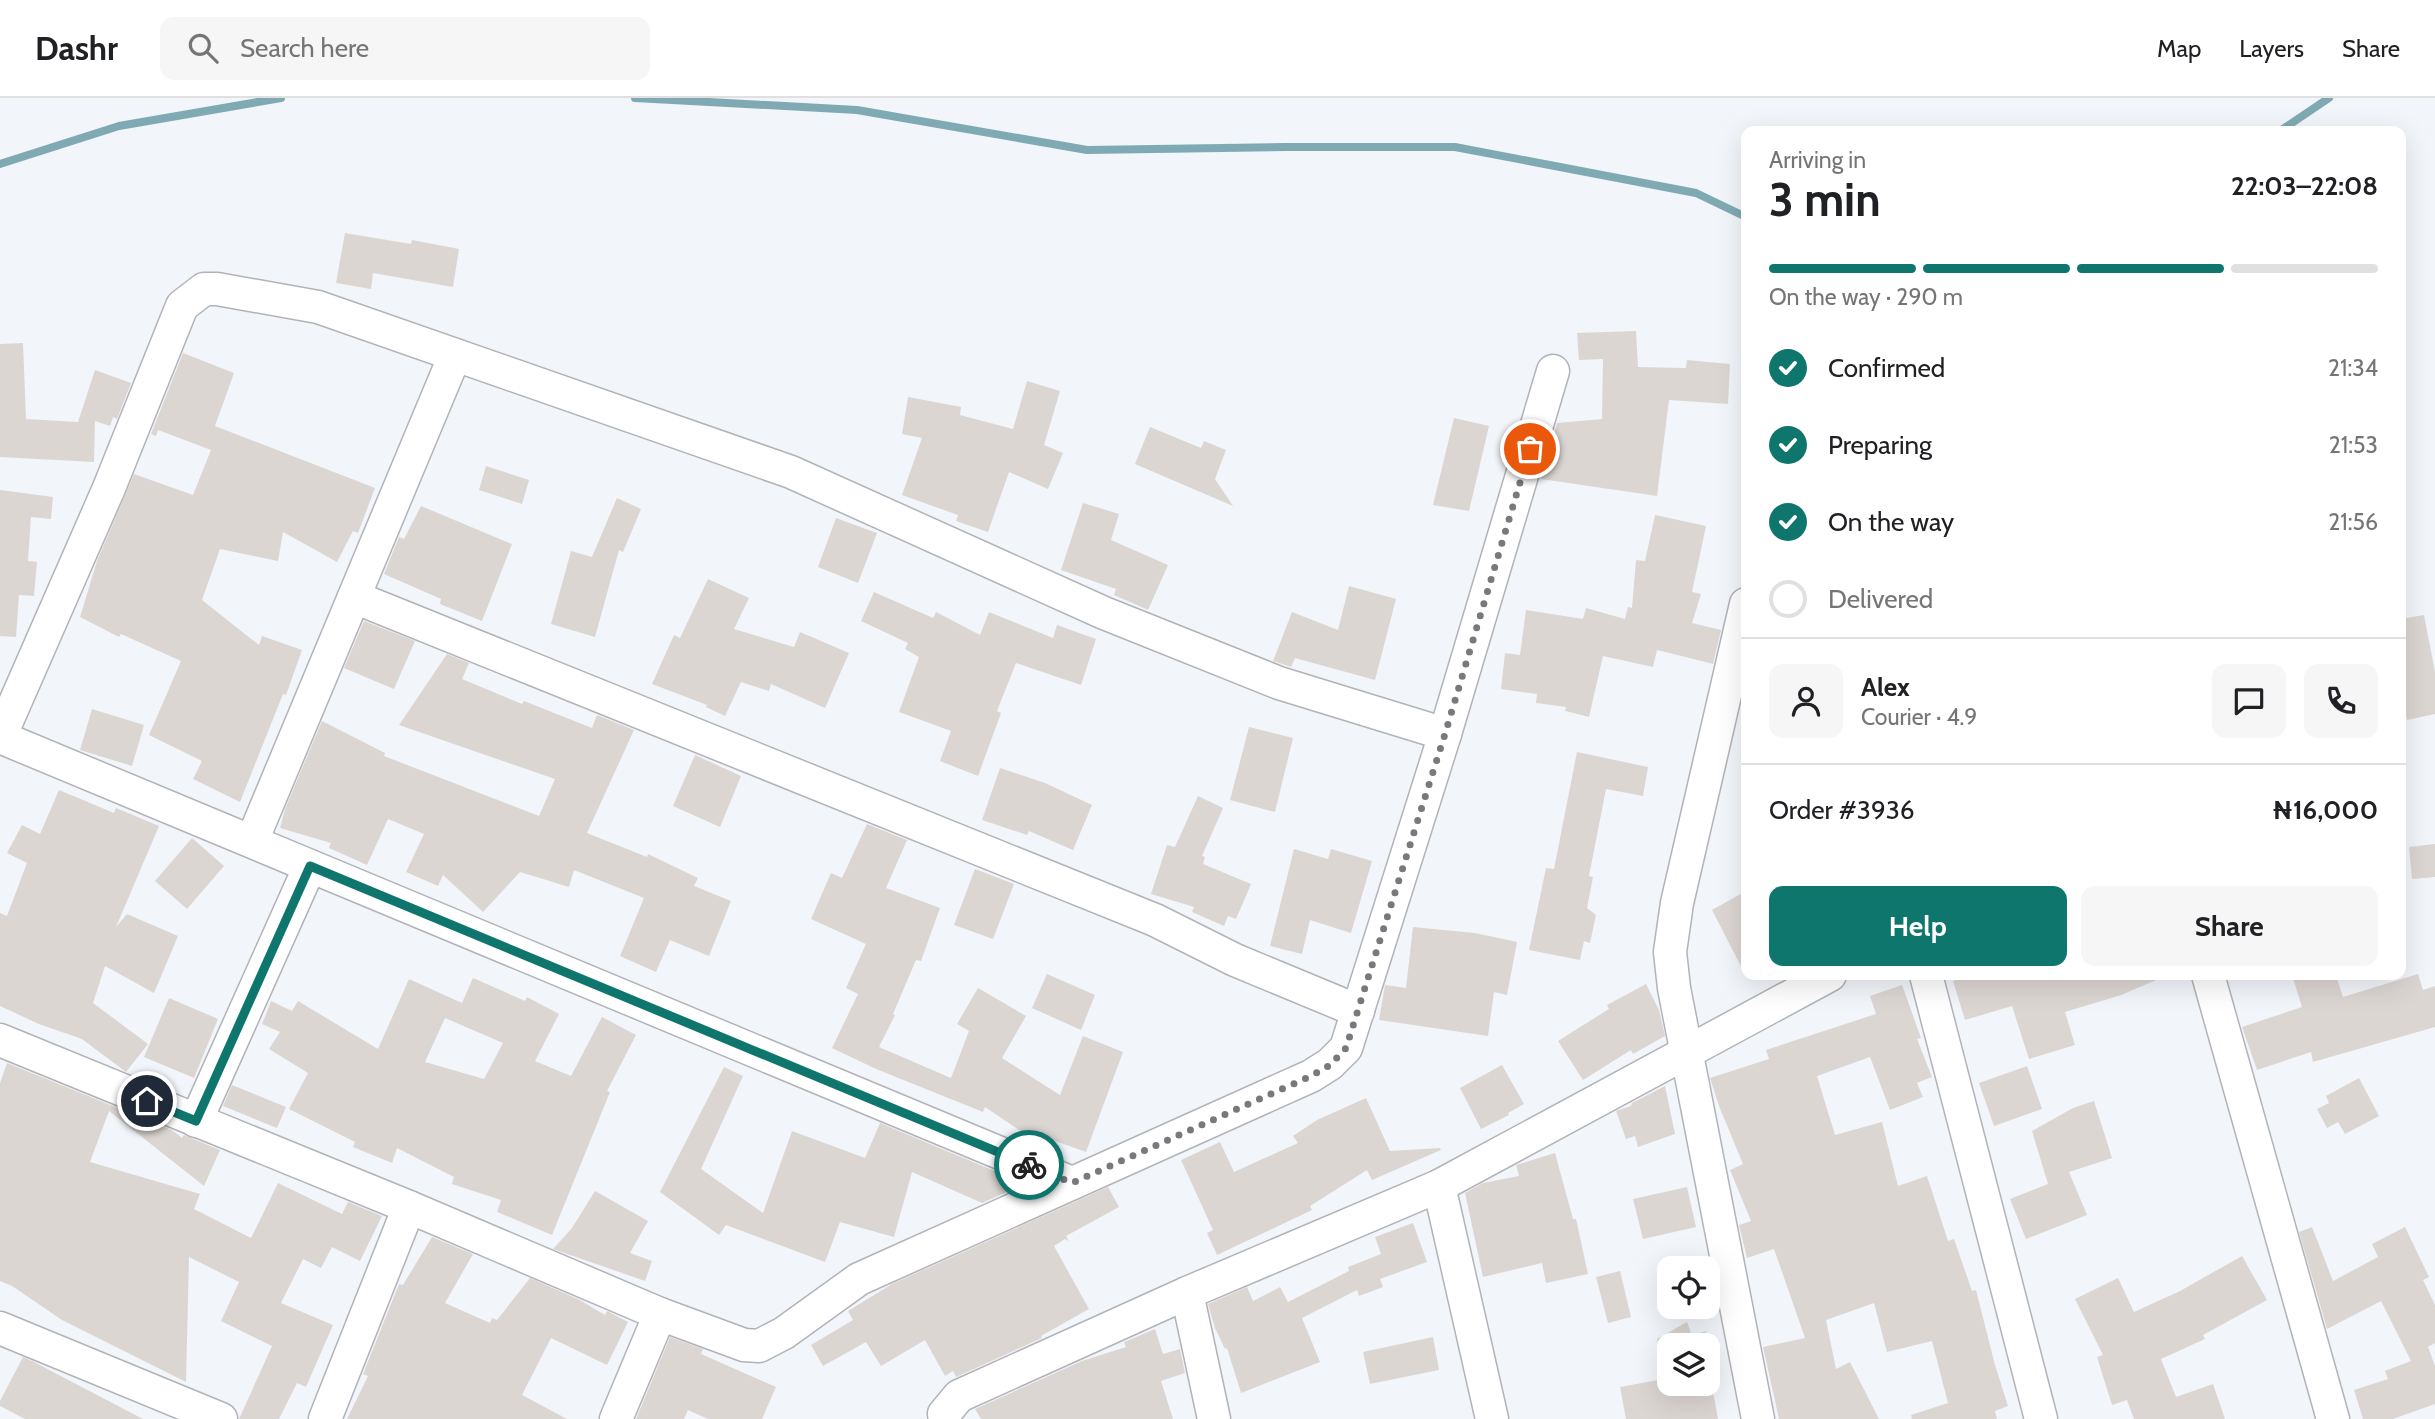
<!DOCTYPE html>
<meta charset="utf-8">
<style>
body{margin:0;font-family:Cabin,sans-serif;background:#f6f6f6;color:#202124;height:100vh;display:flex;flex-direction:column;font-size:26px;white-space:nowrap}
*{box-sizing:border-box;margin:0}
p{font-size:23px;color:#757577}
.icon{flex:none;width:38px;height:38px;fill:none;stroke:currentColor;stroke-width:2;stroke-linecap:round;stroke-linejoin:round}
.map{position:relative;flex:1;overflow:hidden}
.details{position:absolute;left:1741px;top:28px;width:665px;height:854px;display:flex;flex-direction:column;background:#fff;border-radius:14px;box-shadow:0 7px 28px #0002}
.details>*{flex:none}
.fabs{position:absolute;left:1657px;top:1158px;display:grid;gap:14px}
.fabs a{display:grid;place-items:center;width:63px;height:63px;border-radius:14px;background:#fff;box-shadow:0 7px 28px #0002;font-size:35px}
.pin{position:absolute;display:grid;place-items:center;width:60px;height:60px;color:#fff;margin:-30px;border:4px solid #fff;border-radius:50%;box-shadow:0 2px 7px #0007}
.courier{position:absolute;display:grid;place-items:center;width:70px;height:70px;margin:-35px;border:5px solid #0f766e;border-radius:50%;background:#fff;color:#222;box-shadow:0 2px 9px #0007}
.summary em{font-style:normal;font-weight:700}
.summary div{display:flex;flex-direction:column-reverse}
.summary{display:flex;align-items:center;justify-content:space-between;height:119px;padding:0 28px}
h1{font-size:46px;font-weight:700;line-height:52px}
.bar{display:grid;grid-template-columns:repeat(4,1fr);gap:10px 7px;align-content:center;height:84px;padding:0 28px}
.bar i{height:9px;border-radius:5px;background:#e0e0e0}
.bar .on{background:#0f766e}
.bar p{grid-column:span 4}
.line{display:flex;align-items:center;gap:18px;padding:0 28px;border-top:2px solid #e0e0e0}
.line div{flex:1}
.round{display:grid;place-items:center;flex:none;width:74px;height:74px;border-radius:14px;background:#f6f6f6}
ol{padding:0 28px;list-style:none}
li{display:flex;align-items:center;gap:21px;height:77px}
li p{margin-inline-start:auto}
li .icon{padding:7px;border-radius:50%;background:#0f766e;color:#fff;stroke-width:4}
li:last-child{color:#757577}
li i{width:38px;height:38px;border:4px solid #e0e0e0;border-radius:50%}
.action{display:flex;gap:14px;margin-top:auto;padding:14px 28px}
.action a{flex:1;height:80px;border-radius:14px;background:#0f766e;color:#fff;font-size:28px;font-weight:700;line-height:80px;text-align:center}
.action a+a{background:#f6f6f6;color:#202124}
header{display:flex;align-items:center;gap:42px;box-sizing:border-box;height:98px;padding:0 35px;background:#fff;border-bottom:2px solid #e0e0e0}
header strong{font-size:33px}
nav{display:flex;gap:38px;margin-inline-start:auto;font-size:24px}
.search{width:490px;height:63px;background:#f6f6f6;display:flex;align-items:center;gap:18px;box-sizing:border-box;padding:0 24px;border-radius:14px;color:#757577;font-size:26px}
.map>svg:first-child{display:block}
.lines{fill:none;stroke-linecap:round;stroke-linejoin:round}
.stream{stroke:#80aab3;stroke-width:8}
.building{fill:#dcd6d3;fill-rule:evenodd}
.minor-casing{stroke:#b1b3b8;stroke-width:35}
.minor{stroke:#fff;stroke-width:32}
.done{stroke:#77797c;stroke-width:7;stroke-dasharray:0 12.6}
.route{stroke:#0f766e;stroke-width:9}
</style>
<header>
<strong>Dashr</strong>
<div class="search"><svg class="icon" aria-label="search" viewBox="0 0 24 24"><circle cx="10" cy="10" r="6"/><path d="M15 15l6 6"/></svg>Search here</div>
<nav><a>Map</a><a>Layers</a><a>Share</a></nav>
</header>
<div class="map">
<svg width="2435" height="1321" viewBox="0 0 2435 1321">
<rect width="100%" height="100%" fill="#f2f5fa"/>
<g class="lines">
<g class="stream">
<path d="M 635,0 L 857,12 L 1087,52 L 1285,49 L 1455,49 L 1696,95 L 1746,119"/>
<path d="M 2280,33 L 2329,0"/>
<path d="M 0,66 L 119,28 L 281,0"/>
</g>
</g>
<g class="building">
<path d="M 345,135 L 411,146 L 412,142 L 459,151 L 453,189 L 373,175 L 371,191 L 336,185 Z"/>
<path d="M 1636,233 L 1638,269 L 1686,270 L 1687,262 L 1730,266 L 1728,306 L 1669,302 L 1657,398 L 1541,381 L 1557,325 L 1602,321 L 1603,261 L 1579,262 L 1577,235 Z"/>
<path d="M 23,245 L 26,321 L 78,324 L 95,272 L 131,285 L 117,321 L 113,319 L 110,328 L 95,323 L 94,364 L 0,359 L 0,246 Z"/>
<path d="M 183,255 L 234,275 L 215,328 L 375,390 L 358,435 L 353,433 L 337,464 L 283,434 L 278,463 L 220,451 L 202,502 L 259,547 L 262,538 L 302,552 L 286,597 L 283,596 L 240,704 L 193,681 L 202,663 L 149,637 L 181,563 L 121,536 L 119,539 L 80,519 L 97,463 L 134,376 L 193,397 L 211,352 L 158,332 L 156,338 L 151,336 Z"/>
<path d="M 1027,283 L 1060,293 L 1044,347 L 1063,355 L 1048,391 L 1009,374 L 988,434 L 956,423 L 958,417 L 902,397 L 922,340 L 902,336 L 908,299 L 961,309 L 960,317 L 1013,331 Z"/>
<path d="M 1454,320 L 1489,328 L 1469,413 L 1433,407 Z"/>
<path d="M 1150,329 L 1201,350 L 1204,343 L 1226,352 L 1215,381 L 1233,408 L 1135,366 Z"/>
<path d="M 486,368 L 529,382 L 522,406 L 479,392 Z"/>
<path d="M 0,392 L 53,399 L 51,421 L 31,419 L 28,463 L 37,464 L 34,498 L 19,497 L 16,539 L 0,538 Z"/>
<path d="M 617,400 L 641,411 L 623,454 L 619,452 L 595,539 L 551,526 L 571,453 L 592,459 Z"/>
<path d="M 1083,405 L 1119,416 L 1111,442 L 1168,467 L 1148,512 L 1114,497 L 1116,491 L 1061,472 Z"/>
<path d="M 421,408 L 512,446 L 482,523 L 440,506 L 441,501 L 384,476 L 399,439 L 404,441 Z"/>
<path d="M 1655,417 L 1706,428 L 1692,494 L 1701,496 L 1692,525 L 1721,532 L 1713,566 L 1657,552 L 1653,569 L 1603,558 L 1589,619 L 1565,613 L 1566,609 L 1536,605 L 1537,596 L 1501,591 L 1505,555 L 1520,557 L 1526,512 L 1583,521 L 1586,510 L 1625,521 L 1628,509 L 1632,510 L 1636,462 L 1645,463 Z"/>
<path d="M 836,420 L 877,435 L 858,485 L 818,469 Z"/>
<path d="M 708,481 L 749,500 L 734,531 L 794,549 L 800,534 L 849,555 L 825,610 L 771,586 L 769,593 L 741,584 L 725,618 L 706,609 L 707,607 L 652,586 L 674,537 L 680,540 Z"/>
<path d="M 1349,488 L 1396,501 L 1375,582 L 1295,560 L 1291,569 L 1273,563 L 1292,514 L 1338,532 Z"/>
<path d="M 874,494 L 933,520 L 936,514 L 980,537 L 989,514 L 1053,540 L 1057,527 L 1096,541 L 1081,587 L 1016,565 L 997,613 L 1001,615 L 978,678 L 940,663 L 951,633 L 899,614 L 919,559 L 905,551 L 908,545 L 861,523 Z"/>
<path d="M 2424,517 L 2435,574 L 2435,616 L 2407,622 L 2401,595 L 2401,521 Z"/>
<path d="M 364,523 L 415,543 L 394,591 L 344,570 Z"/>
<path d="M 447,556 L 469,565 L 462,581 L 522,606 L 524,603 L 592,630 L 597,617 L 634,632 L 587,735 L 647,759 L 648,756 L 698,780 L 694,788 L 731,803 L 709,858 L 670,842 L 656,874 L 620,858 L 644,800 L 574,772 L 569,789 L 520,774 L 483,814 L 443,777 L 438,788 L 406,774 L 424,736 L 388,721 L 367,767 L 329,750 L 331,745 L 280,730 L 285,711 L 322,623 L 385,655 L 384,658 L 539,718 L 555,681 L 399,627 Z"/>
<path d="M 92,611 L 144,627 L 132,668 L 80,652 Z"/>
<path d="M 1249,629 L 1293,640 L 1275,714 L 1230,702 Z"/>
<path d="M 1577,654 L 1648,669 L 1643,698 L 1606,691 L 1589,778 L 1593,779 L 1587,810 L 1596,817 L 1590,845 L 1584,843 L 1580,862 L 1529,852 L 1546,770 L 1554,771 Z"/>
<path d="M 695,657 L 741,678 L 720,729 L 673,708 Z"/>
<path d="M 1000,670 L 1045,685 L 1092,707 L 1073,752 L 1029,733 L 1027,737 L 982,722 Z"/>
<path d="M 59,692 L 114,715 L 116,710 L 159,728 L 116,829 L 127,816 L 178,838 L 154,895 L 105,868 L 93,905 L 148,946 L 126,974 L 82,941 L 39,926 L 0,908 L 0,815 L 7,818 L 27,765 L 7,755 L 22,727 L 40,736 Z"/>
<path d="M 1198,698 L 1223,710 L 1202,758 L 1205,759 L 1203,766 L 1251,786 L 1236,821 L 1228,818 L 1224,828 L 1192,814 L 1194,809 L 1151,796 L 1167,747 L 1175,749 Z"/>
<path d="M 867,726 L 907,742 L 886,790 L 940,810 L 921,863 L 916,862 L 893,916 L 895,917 L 879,949 L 951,980 L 969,933 L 957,926 L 978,890 L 1026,918 L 1002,960 L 1060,997 L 1083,938 L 1123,954 L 1086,1054 L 1030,1034 L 1028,1038 L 985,1009 L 983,1014 L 876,971 L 832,950 L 858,896 L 846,890 L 866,846 L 811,821 L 831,775 L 842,780 Z"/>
<path d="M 192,740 L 224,768 L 187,811 L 155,783 Z"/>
<path d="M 2435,746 L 2435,779 L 2412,781 L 2409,749 Z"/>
<path d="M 1294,751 L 1328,761 L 1331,751 L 1372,763 L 1351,835 L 1310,822 L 1302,856 L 1270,848 Z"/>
<path d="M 975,771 L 1014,786 L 993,841 L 954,827 Z"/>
<path d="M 1746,793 L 1746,878 L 1712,812 Z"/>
<path d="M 1413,829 L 1475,835 L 1517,844 L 1507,897 L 1494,894 L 1488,938 L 1379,922 L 1385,887 L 1406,890 Z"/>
<path d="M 1047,876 L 1095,897 L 1081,932 L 1032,910 Z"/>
<path d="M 2418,876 L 2423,892 L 2435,888 L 2435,929 L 2313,964 L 2311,954 L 2257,972 L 2242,929 L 2302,909 L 2292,877 L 2336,877 L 2343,899 Z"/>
<path d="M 1971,877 L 2168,877 L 2121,897 L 2065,914 L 2075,947 L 2029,961 L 2012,908 L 1965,922 L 1953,883 Z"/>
<path d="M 473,880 L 525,903 L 527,899 L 559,916 L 535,963 L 571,978 L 602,919 L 636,937 L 607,993 L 610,994 L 552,1137 L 497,1114 L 501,1102 L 452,1086 L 454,1079 L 397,1050 L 392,1065 L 353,1049 L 355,1044 L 289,1011 L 308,975 L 269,951 L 280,934 L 262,926 L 271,903 L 292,913 L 298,903 L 378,951 L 409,881 L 462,905 ZM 445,920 L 503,945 L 484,981 L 425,964 Z"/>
<path d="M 1646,886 L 1659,912 L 1665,938 L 1633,956 L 1631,952 L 1583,982 L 1558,943 L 1609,911 L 1607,907 Z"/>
<path d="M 1902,887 L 1921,940 L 1917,941 L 1932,979 L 1917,985 L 1923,999 L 1890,1012 L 1870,959 L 1817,978 L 1835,1037 L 1882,1024 L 1898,1088 L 1927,1078 L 1948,1143 L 1954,1141 L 1972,1193 L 1976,1192 L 1995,1267 L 2008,1308 L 1995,1313 L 1997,1321 L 1912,1321 L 1911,1317 L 1948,1305 L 1932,1243 L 1887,1254 L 1874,1205 L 1826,1222 L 1836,1271 L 1850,1264 L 1879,1321 L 1779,1321 L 1763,1249 L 1805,1240 L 1774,1151 L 1747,1160 L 1739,1127 L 1751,1123 L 1730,1072 L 1743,1066 L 1719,1008 L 1710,980 L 1769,961 L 1766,952 L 1876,916 L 1870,898 Z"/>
<path d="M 169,900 L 218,921 L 194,980 L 144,959 Z"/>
<path d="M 7,965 L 172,1032 L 182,1040 L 184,1037 L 220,1052 L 204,1088 L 109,1013 L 90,1064 L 200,1096 L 194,1111 L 251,1140 L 278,1085 L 342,1116 L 348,1104 L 382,1118 L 360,1163 L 332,1149 L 321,1170 L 303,1161 L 281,1205 L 333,1227 L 306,1289 L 297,1285 L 279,1321 L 239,1321 L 272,1248 L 221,1223 L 239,1184 L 189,1159 L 186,1284 L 62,1222 L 12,1188 L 0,1183 L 0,985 Z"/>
<path d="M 1502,967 L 1524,1006 L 1508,1015 L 1509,1017 L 1481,1031 L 1460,990 Z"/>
<path d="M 2027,968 L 2042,1011 L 1994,1028 L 1979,985 Z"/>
<path d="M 724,969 L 743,978 L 701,1071 L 763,1115 L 792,1033 L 865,1060 L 880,1025 L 1016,1082 L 1011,1092 L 982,1105 L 912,1074 L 894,1139 L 840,1124 L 825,1164 L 726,1127 L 719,1137 L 660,1094 Z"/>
<path d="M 2359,980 L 2379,1018 L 2345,1036 L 2338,1024 L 2327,1030 L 2317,1011 L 2329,1005 L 2326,998 Z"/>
<path d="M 232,987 L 286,1009 L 277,1030 L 223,1008 Z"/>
<path d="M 1665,988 L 1675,1036 L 1638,1049 L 1635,1038 L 1626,1041 L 1616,1013 L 1631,1008 L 1632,1005 Z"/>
<path d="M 1366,1000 L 1390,1053 L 1440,1050 L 1441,1052 L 1372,1082 L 1367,1072 L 1310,1108 L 1312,1112 L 1217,1157 L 1207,1135 L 1213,1132 L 1181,1062 L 1220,1044 L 1234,1074 L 1298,1045 L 1293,1038 L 1317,1022 Z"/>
<path d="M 2094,1003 L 2112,1060 L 2069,1074 L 2087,1117 L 2026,1141 L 2010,1101 L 2048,1086 L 2032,1033 L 2073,1010 Z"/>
<path d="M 1555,1055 L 1573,1121 L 1576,1121 L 1588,1176 L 1546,1185 L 1542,1165 L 1483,1179 L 1465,1095 L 1483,1085 L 1519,1078 L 1516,1067 Z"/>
<path d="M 1108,1089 L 1119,1109 L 1066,1138 L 1069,1143 L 1065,1141 L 1054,1148 L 1089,1211 L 1041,1238 L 1042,1240 L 956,1279 L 953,1273 L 945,1278 L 925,1242 L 881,1268 L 866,1244 L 823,1268 L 811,1247 L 853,1222 L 848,1213 L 892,1186 Z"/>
<path d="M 1687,1089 L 1696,1129 L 1643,1141 L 1633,1101 Z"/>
<path d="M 595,1093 L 648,1123 L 630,1155 L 652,1163 L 645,1183 L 553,1151 L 572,1130 Z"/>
<path d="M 1413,1125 L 1427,1164 L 1380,1181 L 1383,1189 L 1359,1198 L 1357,1192 L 1302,1220 L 1320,1264 L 1241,1295 L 1227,1250 L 1225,1251 L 1215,1230 L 1208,1206 L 1247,1189 L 1253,1203 L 1280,1189 L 1288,1204 L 1349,1173 L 1348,1169 L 1381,1156 L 1375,1139 Z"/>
<path d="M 2312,1129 L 2333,1183 L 2378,1159 L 2372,1146 L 2405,1129 L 2429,1179 L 2423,1182 L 2435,1207 L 2435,1245 L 2428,1249 L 2435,1268 L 2435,1306 L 2393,1321 L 2363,1321 L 2354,1292 L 2388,1281 L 2385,1273 L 2411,1263 L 2381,1203 L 2327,1231 L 2299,1134 Z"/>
<path d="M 432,1139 L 473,1156 L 445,1205 L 490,1225 L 492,1220 L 497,1222 L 530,1180 L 578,1201 L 605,1217 L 607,1213 L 628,1224 L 607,1267 L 551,1240 L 522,1297 L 567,1321 L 347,1321 L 368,1278 L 363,1276 L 399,1186 L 403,1187 Z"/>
<path d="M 2242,1158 L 2267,1202 L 2203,1237 L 2205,1241 L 2161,1261 L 2176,1299 L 2213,1286 L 2225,1321 L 2134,1321 L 2127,1302 L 2112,1307 L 2097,1259 L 2103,1257 L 2075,1201 L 2118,1180 L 2134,1214 L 2180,1193 Z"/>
<path d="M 1620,1173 L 1631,1219 L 1608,1225 L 1596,1179 Z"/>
<path d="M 1687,1224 L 1692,1238 L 1706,1233 L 1710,1261 L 1708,1261 L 1708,1248 L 1670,1248 L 1670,1286 L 1708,1286 L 1708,1266 L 1718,1321 L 1626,1321 L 1620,1289 L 1664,1281 L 1657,1241 Z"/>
<path d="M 1155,1231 L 1163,1256 L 1180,1251 L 1185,1275 L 1161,1283 L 1173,1321 L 981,1321 L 975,1311 L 1082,1263 L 1126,1249 L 1124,1244 Z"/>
<path d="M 670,1239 L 703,1251 L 701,1256 L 776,1289 L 762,1321 L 708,1321 L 688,1312 L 684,1321 L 636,1321 Z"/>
<path d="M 1433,1239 L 1439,1272 L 1370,1286 L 1363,1254 Z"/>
<path d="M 23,1259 L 34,1264 L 143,1321 L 25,1321 L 0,1308 L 0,1303 Z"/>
</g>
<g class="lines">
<defs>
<g id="minor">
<path d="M 354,499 L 1155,822 L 1235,862 L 1358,913"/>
<path d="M 1746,506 L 1677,805 L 1670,854 L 1674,890 L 1758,1321"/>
<path d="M 0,639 L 109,390 L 182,208 L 204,191 L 217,191 L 318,209 L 791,374 L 1104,515 L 1279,585 L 1445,636"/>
<path d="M 0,639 L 1072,1085"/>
<path d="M 252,743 L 455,257"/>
<path d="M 1926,877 L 2041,1321"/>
<path d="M 2208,877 L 2333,1321"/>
<path d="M 0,942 L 409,1109 L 660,1216 L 744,1247 L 759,1248 L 784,1235 L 859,1181 L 1311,978 L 1330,966 L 1346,950 L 1445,636 L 1553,273"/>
<path d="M 196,1023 L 310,768"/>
<path d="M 1439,1088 L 1492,1321"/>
<path d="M 1187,1195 L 1214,1321"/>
<path d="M 0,1230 L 221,1321"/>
<path d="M 325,1321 L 409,1109"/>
<path d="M 616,1321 L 660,1216"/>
<path d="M 945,1321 L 944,1316 L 959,1298 L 1187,1195 L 1439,1088 L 1830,877"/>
</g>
</defs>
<use href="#minor" class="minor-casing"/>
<use href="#minor" class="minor"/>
</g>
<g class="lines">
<path class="done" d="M 1029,1067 L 1072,1085 L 1311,978 L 1330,967 L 1346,950 L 1445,636 L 1530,351"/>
<path class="route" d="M 147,1003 L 196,1023 L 310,768 L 1029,1067"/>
</g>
</svg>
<div class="fabs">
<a><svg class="icon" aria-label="locate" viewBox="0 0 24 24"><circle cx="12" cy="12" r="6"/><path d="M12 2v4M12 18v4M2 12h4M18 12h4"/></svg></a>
<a><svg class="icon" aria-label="layers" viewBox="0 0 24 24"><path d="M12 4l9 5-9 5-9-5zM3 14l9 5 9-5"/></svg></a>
</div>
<div class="pin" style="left:1530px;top:351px;background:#ea580c"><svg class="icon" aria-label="bag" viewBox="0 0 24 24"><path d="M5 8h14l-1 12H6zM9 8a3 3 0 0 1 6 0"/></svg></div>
<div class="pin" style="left:147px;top:1003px;background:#1f2937"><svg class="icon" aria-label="home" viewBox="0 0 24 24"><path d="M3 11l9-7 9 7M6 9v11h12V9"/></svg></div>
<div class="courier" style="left:1029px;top:1067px"><svg class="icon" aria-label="bike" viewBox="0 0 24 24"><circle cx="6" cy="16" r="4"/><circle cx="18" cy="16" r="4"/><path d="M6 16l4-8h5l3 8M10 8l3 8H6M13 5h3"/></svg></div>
<section class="details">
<div class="summary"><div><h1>3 min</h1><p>Arriving in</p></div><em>22:03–22:08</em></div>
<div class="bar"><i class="on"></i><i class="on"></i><i class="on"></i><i></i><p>On the way · 290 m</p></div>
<ol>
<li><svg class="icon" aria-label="check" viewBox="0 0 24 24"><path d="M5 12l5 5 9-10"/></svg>Confirmed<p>21:34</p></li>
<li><svg class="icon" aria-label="check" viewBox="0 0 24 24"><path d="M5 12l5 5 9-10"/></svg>Preparing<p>21:53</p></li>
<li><svg class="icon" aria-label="check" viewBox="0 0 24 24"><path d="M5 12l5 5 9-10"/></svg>On the way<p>21:56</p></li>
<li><i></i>Delivered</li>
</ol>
<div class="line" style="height:126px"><a class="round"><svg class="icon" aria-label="person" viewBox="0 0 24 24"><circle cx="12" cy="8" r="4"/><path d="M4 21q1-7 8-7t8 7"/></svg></a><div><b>Alex</b><p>Courier · 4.9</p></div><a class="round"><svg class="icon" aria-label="chat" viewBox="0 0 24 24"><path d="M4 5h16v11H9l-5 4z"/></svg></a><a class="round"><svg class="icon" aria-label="phone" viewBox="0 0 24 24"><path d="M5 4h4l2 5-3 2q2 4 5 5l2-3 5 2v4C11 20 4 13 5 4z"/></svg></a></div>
<div class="line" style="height:91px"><div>Order #3936</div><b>₦16,000</b></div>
<div class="action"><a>Help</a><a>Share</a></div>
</section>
</div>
